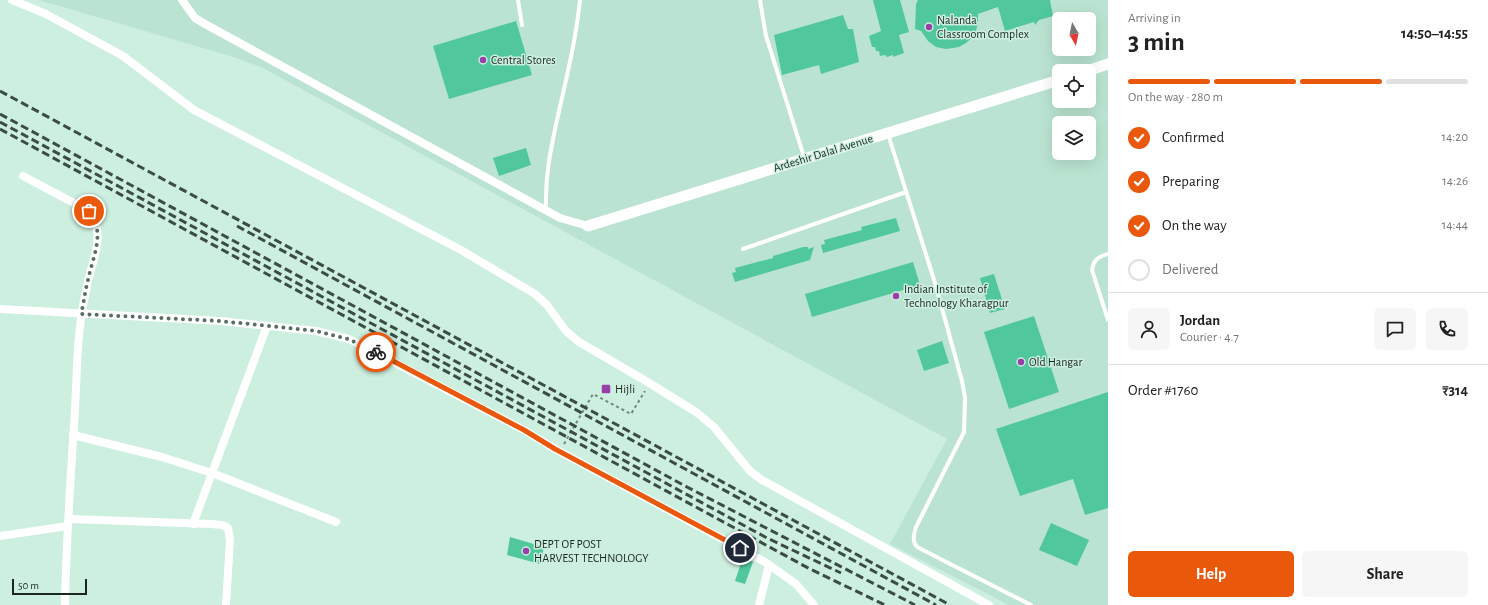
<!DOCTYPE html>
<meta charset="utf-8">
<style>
body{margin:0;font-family:"Alegreya Sans",sans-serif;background:#f6f6f6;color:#222;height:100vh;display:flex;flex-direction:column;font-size:15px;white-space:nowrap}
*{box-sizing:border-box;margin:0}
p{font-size:13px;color:#767676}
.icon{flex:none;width:22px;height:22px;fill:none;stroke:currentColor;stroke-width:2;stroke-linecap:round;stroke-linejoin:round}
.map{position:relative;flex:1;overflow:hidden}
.sheet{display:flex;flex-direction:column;background:#fff;width:380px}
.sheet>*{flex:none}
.needle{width:26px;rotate:171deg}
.controls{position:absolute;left:1052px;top:12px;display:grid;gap:8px}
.controls a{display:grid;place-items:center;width:44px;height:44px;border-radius:6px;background:#fff;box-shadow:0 4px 16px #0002;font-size:20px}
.scale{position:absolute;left:12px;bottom:10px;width:75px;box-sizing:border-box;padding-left:4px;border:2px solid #1b2822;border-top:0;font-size:11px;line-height:14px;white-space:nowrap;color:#1b2822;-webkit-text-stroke:3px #cdefdf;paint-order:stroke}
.pin{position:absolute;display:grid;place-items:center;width:34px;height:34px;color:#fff;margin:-17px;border:2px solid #fff;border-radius:50%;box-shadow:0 1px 4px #0007}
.courier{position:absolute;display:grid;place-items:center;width:40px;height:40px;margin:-20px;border:3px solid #ea580c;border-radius:50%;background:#fff;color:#222;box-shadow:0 1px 5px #0007}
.overview em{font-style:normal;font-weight:700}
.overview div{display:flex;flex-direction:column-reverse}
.overview{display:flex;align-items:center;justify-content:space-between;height:68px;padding:0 20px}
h1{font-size:26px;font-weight:700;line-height:30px}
.bar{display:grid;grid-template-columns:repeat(4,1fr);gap:6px 4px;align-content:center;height:48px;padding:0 20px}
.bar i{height:5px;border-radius:3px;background:#e0e0e0}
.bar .on{background:#ea580c}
.bar p{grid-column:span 4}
.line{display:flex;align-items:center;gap:10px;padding:0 20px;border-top:1px solid #e0e0e0}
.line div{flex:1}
.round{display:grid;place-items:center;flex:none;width:42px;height:42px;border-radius:6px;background:#f6f6f6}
ol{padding:0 20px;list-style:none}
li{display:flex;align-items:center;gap:12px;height:44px}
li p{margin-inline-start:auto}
li .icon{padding:4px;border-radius:50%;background:#ea580c;color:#fff;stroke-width:4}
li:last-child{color:#767676}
li i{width:22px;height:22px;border:2px solid #e0e0e0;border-radius:50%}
.primary-button{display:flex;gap:8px;margin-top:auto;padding:8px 20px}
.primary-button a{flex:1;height:46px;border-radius:6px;background:#ea580c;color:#fff;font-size:16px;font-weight:700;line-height:46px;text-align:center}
.primary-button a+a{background:#f6f6f6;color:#222}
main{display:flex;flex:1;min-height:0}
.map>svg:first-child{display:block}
.built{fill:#bae4d1;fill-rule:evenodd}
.building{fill:#50c89b}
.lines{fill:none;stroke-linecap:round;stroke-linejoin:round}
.path{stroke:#71887d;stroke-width:2;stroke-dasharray:3 3;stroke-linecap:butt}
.service{stroke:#fff;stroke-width:4}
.minor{stroke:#fff;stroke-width:8}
.tertiary{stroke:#fff;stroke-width:11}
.rail{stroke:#3b4c44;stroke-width:3;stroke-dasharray:8 4;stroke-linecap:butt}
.done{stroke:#596e64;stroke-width:4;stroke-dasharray:0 7.2}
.route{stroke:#ea580c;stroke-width:5}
.poi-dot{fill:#993fab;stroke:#cdefdf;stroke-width:1.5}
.labels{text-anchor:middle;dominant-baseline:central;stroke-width:3;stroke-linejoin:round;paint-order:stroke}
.poi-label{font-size:12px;fill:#1b2822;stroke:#cdefdf;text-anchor:start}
.street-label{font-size:12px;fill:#1b2822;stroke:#cdefdf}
</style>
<main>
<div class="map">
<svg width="1108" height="605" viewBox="0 0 1108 605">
<rect width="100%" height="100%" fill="#cdefdf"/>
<path class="built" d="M 39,0 L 1108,0 L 1108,605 L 1009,605 L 890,544 L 947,439 L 261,67 L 230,56 ZM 1059,19 L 1089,19 L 1089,49 L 1059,49 ZM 1059,71 L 1089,71 L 1089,101 L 1059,101 ZM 1059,123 L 1089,123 L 1089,153 L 1059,153 Z"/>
<g class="building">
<path d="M 873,0 L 900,0 L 909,32 L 899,35 L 904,53 L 893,57 L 893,55 L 887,57 L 885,55 L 880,56 L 879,51 L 876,51 L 875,47 L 872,47 L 869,36 L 881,31 Z"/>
<path d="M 918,0 L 1050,0 L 1053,16 L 1039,20 L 1035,25 L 1034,22 L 1005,31 L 998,7 L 978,14 L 978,22 L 976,31 L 974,36 L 966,43 L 959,47 L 946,49 L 936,47 L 928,41 L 921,31 L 915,29 L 916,4 Z"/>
<path d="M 843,15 L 848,29 L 853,29 L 859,62 L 821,74 L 819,65 L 782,75 L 774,35 Z"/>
<path d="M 516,21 L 532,75 L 449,99 L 433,46 Z"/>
<path d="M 526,148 L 531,165 L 499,176 L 493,158 Z"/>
<path d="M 896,218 L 900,231 L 823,253 L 821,245 L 825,244 L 824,240 L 862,230 L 861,227 Z"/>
<path d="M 803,247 L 808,247 L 808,249 L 814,247 L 810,260 L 735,282 L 732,273 L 736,272 L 735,268 L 773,258 L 773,256 Z"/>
<path d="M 913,262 L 920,285 L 812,317 L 805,294 Z"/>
<path d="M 994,274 L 1005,309 L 990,313 L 980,278 Z"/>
<path d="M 1034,316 L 1059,392 L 1009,409 L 984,332 Z"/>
<path d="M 942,341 L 949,363 L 924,371 L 917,350 Z"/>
<path d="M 1108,392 L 1108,508 L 1085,515 L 1073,479 L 1020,496 L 996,429 Z"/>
<path d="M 1051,523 L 1089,540 L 1077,566 L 1039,550 Z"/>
<path d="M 510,537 L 544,547 L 540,564 L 507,555 Z"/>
<path d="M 743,557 L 753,562 L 745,584 L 735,581 Z"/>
</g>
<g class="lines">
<path class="path" d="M 564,444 L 593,394 L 631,414 L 645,391"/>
<g class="service">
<path d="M 518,0 L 522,25"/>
<path d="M 760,0 L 766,36 L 804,157"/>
<path d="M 888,134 L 935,283 L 962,381 L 965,398 L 964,432 L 916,527 C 914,534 911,544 919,548 L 1031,605"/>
<path d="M 546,210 C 545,177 550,152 557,120 C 566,80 576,40 580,0"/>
<path d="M 743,249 L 906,192"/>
<path d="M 1108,254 C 1098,257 1094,259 1092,270 L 1108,320"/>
</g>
<g class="minor">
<path d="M 12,0 L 46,14 L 123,56 L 194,110 L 461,250 L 535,294 L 547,305 L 566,331 L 579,342 L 646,381 L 696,412 L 714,427 L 750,471 L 762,480 L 989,605"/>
<path d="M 182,0 L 195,18 L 205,24 L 560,218 L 588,226"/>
<path d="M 23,176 L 89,211 C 105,231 95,254 89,277 C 87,284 86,293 84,300 C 77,336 77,373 75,409 C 71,474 66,540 65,605"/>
<path d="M 0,309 L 220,321 L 316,331 L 349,339 L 524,430 L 555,449 L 765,562 L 796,584 L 814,605"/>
<path d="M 73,435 L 162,457 L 212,473 L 336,522"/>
<path d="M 69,519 L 211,524 L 223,525 L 228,528 L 230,540 L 226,605"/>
<path d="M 193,524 L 267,326"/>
<path d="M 0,536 L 68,526"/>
<path d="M 759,605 L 769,565"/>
</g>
<g class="tertiary">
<path d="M 1087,71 L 1108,64"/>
<path d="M 588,226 L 1059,80"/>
</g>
<g class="rail">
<path d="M 0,91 L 950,605"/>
<path d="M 0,114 L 687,487 L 915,605"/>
<path d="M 0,122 L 767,538 L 841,573"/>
<path d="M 0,129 L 810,569 L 885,605"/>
<path d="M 237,226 L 936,605"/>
</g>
</g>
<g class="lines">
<path class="done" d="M 89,211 C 106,232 93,256 88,280 C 85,291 84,302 81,314 L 220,321 L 316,331 L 348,339 L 376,352"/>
<path class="route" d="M 376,352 L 524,430 L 555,449 L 740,548"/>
</g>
<g class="poi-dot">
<circle cx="929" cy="27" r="4"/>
<circle cx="483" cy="60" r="4"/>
<circle cx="896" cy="296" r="4"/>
<circle cx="1021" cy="362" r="4"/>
<rect x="601" y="384" width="10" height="10" rx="2"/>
<circle cx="526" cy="551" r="4"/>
</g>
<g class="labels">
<g class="poi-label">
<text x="937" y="20">Nalanda<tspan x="937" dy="14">Classroom Complex</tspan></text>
<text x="491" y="60">Central Stores</text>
<text x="904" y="289">Indian Institute of<tspan x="904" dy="14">Technology Kharagpur</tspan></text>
<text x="1029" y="362">Old Hangar</text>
<text x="615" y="389">Hijli</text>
<text x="534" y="544">DEPT OF POST<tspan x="534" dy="14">HARVEST TECHNOLOGY</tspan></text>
</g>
<g class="street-label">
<text transform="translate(823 153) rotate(-17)">Ardeshir Dalal Avenue</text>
</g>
</g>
</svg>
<div class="controls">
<a><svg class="needle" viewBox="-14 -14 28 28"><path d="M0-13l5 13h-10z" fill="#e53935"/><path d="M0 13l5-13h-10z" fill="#767676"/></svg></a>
<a><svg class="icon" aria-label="locate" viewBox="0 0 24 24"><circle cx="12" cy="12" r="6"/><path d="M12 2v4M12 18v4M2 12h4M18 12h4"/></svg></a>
<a><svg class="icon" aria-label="layers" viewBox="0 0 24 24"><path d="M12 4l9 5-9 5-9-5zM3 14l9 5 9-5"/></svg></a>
</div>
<div class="scale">50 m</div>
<div class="pin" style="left:89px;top:211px;background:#ea580c"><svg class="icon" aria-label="bag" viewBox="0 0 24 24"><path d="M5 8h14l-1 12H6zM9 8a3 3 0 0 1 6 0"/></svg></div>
<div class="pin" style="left:740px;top:548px;background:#1f2937"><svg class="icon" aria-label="home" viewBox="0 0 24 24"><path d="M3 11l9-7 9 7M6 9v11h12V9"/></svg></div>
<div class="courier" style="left:376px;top:352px"><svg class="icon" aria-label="bike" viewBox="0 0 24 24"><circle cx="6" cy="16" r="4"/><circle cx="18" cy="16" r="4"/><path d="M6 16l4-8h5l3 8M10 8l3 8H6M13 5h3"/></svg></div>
</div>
<section class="sheet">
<div class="overview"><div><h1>3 min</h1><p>Arriving in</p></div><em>14:50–14:55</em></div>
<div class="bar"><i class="on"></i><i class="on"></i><i class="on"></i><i></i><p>On the way · 280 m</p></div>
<ol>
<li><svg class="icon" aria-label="check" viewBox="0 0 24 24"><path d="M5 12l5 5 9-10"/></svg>Confirmed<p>14:20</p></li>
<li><svg class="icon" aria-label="check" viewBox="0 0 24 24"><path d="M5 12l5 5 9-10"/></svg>Preparing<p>14:26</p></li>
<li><svg class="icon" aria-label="check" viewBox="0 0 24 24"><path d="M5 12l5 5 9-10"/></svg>On the way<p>14:44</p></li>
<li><i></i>Delivered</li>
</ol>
<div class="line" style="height:72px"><a class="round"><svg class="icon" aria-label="person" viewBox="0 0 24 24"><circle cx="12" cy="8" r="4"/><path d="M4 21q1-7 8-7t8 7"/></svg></a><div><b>Jordan</b><p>Courier · 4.7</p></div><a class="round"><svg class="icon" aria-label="chat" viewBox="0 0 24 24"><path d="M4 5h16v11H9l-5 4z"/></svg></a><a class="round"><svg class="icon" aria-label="phone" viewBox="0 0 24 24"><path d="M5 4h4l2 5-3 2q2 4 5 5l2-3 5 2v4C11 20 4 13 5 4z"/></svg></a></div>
<div class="line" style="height:52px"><div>Order #1760</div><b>₹314</b></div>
<div class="primary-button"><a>Help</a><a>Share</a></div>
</section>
</main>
